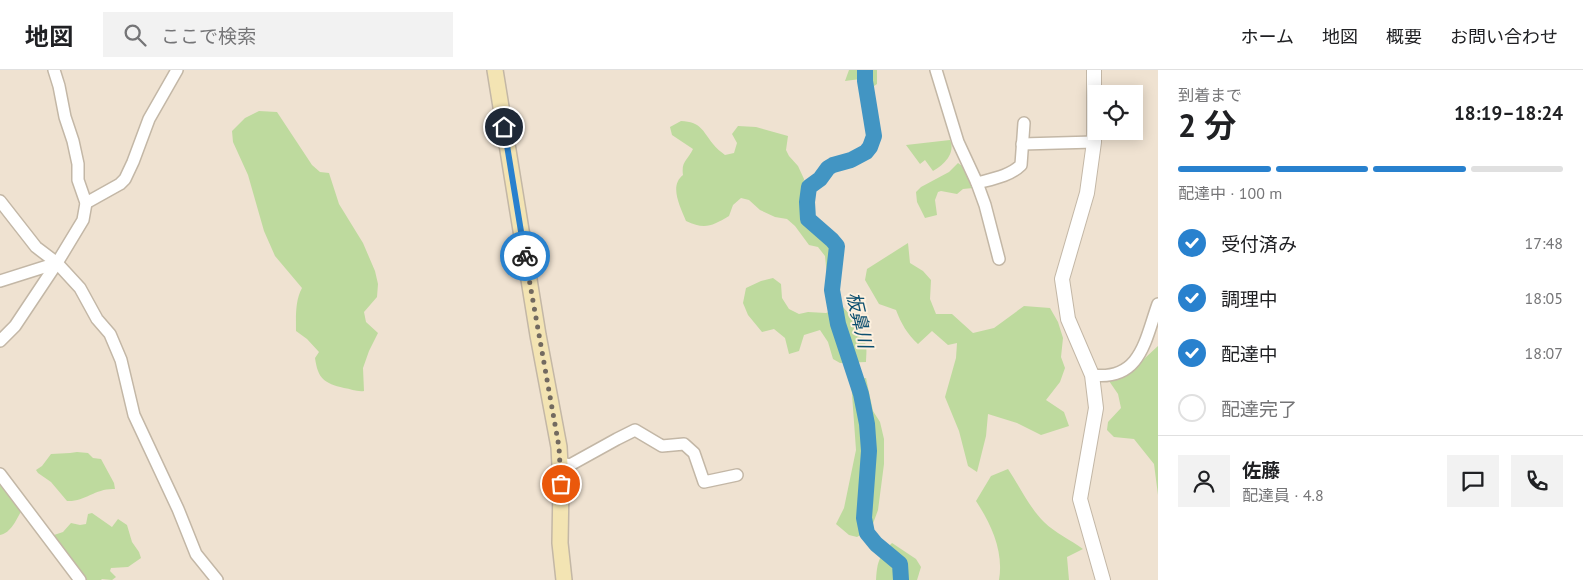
<!DOCTYPE html>
<html lang="ja">
<meta charset="utf-8">
<style>
body{margin:0;font-family:"PT Sans","Noto Sans JP",sans-serif;background:#f2f2f2;color:#202124;height:100vh;display:flex;flex-direction:column;font-size:19px;white-space:nowrap}
*{box-sizing:border-box;margin:0}
p{font-size:16px;color:#757577}
.icon{flex:none;width:28px;height:28px;fill:none;stroke:currentColor;stroke-width:2;stroke-linecap:round;stroke-linejoin:round}
.map{position:relative;flex:1;overflow:hidden}
.sheet{display:flex;flex-direction:column;background:#fff;width:425px}
.sheet>*{flex:none}
.buttons{position:absolute;left:1088px;top:15px;display:grid;gap:10px}
.buttons a{display:grid;place-items:center;width:55px;height:55px;border-radius:0px;background:#fff;box-shadow:0 2px 12px #0003;font-size:25px}
.pin{position:absolute;display:grid;place-items:center;width:42px;height:42px;color:#fff;margin:-21px;border:2px solid #fff;border-radius:50%;box-shadow:0 1px 5px #0007}
.courier{position:absolute;display:grid;place-items:center;width:50px;height:50px;margin:-25px;border:4px solid #2881ce;border-radius:50%;background:#fff;color:#222;box-shadow:0 1px 6px #0007}
.summary em{font-style:normal;font-weight:700}
.summary div{display:flex;flex-direction:column-reverse}
.summary{display:flex;align-items:center;justify-content:space-between;height:85px;padding:0 20px}
h1{font-size:32px;font-weight:700;line-height:38px}
.bar{display:grid;grid-template-columns:repeat(4,1fr);gap:8px 5px;align-content:center;height:60px;padding:0 20px}
.bar i{height:6px;border-radius:4px;background:#e0e0e0}
.bar .on{background:#2881ce}
.bar p{grid-column:span 4}
.line{display:flex;align-items:center;gap:12px;padding:0 20px;border-top:1px solid #e0e0e0}
.line div{flex:1}
.round{display:grid;place-items:center;flex:none;width:52px;height:52px;border-radius:0px;background:#f2f2f2}
ol{padding:0 20px;list-style:none}
li{display:flex;align-items:center;gap:15px;height:55px}
li p{margin-inline-start:auto}
li .icon{padding:5px;border-radius:50%;background:#2881ce;color:#fff;stroke-width:4}
li:last-child{color:#757577}
li i{width:28px;height:28px;border:2px solid #e0e0e0;border-radius:50%}
header{display:flex;align-items:center;gap:30px;box-sizing:border-box;height:70px;padding:0 25px;background:#fff;border-bottom:1px solid #e0e0e0}
header strong{font-size:24px}
nav{display:flex;gap:28px;margin-inline-start:auto;font-size:18px}
.search{width:350px;height:45px;background:#f2f2f2;display:flex;align-items:center;gap:12px;box-sizing:border-box;padding:0 18px;border-radius:0px;color:#757577;font-size:19px}
main{display:flex;flex:1;min-height:0}
.map>svg:first-child{display:block}
.green{fill:#beda9e}
.lines{fill:none;stroke-linecap:round;stroke-linejoin:round}
.river{stroke:#4295c3;stroke-width:16}
.minor-casing{stroke:#c3b7a6;stroke-width:14}
.tertiary-casing{stroke:#c3b7a6;stroke-width:16}
.secondary-casing{stroke:#c3b7a6;stroke-width:18}
.minor{stroke:#fff;stroke-width:11}
.tertiary{stroke:#fff;stroke-width:14}
.secondary{stroke:#f3e4b3;stroke-width:15}
.done{stroke:#726a60;stroke-width:5;stroke-dasharray:0 9}
.route{stroke:#2881ce;stroke-width:6}
.labels{text-anchor:middle;dominant-baseline:central;stroke-width:4;stroke-linejoin:round;paint-order:stroke}
.water-label{font-size:19px;font-style:italic;fill:#0d4f6f;stroke:#fdf0de}
</style>
<header>
<strong>地図</strong>
<div class="search"><svg class="icon" aria-label="search" viewBox="0 0 24 24"><circle cx="10" cy="10" r="6"/><path d="M15 15l6 6"/></svg>ここで検索</div>
<nav><a>ホーム</a><a>地図</a><a>概要</a><a>お問い合わせ</a></nav>
</header>
<main>
<div class="map">
<svg width="1158" height="510" viewBox="0 0 1158 510">
<rect width="100%" height="100%" fill="#efe2d1"/>
<g class="green">
<path d="M 849,0 L 877,0 L 877,14 L 871,18 L 868,8 L 845,11 Z"/>
<path d="M 259,41 L 277,42 L 312,95 L 320,102 L 329,103 L 339,134 L 363,173 L 375,201 L 378,214 L 377,227 L 364,242 L 366,252 L 378,263 L 369,281 L 363,298 L 364,321 C 357,322 351,319 344,318 C 324,313 318,309 315,288 L 319,282 L 307,269 L 296,261 C 296,246 295,231 302,218 L 275,186 L 264,161 L 248,105 L 233,72 L 232,61 L 245,48 Z"/>
<path d="M 681,51 C 701,52 702,60 713,74 C 716,78 721,82 725,85 L 734,83 L 737,73 L 732,64 L 738,56 L 756,57 L 788,66 L 786,80 L 789,86 L 798,96 L 804,109 L 800,138 L 801,148 L 831,176 L 835,187 L 837,211 L 836,227 L 829,227 L 825,186 L 818,177 L 809,175 L 795,156 L 787,149 L 775,147 L 760,140 L 749,130 L 741,128 L 733,135 L 729,146 C 712,156 705,160 686,151 C 680,136 669,116 683,105 C 681,91 688,90 693,79 L 672,65 L 670,57 Z"/>
<path d="M 950,70 C 956,83 944,95 933,101 L 925,90 L 920,94 L 906,75 Z"/>
<path d="M 958,93 C 968,99 970,108 973,118 L 963,119 L 957,124 L 941,121 L 938,122 L 935,130 L 937,145 L 925,148 L 917,132 L 916,122 L 921,117 L 949,102 Z"/>
<path d="M 908,173 L 910,193 L 923,201 L 931,210 L 930,229 L 936,244 L 952,244 L 973,263 L 994,258 L 1024,236 L 1050,238 L 1058,252 L 1063,268 L 1061,287 L 1065,298 L 1060,312 L 1046,330 L 1064,342 L 1069,356 L 1041,365 L 1017,353 L 988,344 L 986,366 L 977,402 L 968,396 L 959,361 L 945,327 L 956,288 L 957,273 L 948,275 L 932,261 L 918,274 C 907,264 901,253 896,240 L 879,234 L 865,210 L 867,199 Z"/>
<path d="M 773,208 L 781,214 L 782,228 L 789,239 L 799,244 L 808,242 L 826,243 L 843,237 C 852,247 864,263 866,276 C 867,281 866,287 866,292 L 840,293 L 833,289 L 828,272 L 820,260 L 804,265 L 799,281 L 789,284 L 785,268 L 774,259 L 762,262 L 748,245 L 743,233 L 746,218 L 761,211 Z"/>
<path d="M 1158,276 L 1158,425 L 1154,394 L 1134,369 L 1114,367 L 1107,360 L 1108,352 L 1121,338 L 1118,324 L 1107,308 L 1131,301 Z"/>
<path d="M 866,308 L 873,341 L 880,352 L 884,369 L 884,394 L 878,440 L 871,459 L 857,467 L 849,465 L 836,454 L 844,438 L 856,380 L 851,310 Z"/>
<path d="M 77,382 L 88,383 L 93,388 L 101,389 L 114,413 L 115,419 C 95,418 85,432 67,431 L 51,412 L 38,403 L 36,400 L 42,396 L 51,384 L 70,383 Z"/>
<path d="M 1008,399 C 1020,417 1029,437 1044,452 C 1055,463 1071,470 1083,479 L 1067,487 L 1069,510 L 999,510 C 1004,481 991,454 976,431 L 991,406 Z"/>
<path d="M 0,408 L 22,440 C 16,450 11,463 0,465 Z"/>
<path d="M 92,443 L 112,457 L 118,449 L 127,455 L 132,472 L 139,482 L 141,488 L 128,497 L 111,498 L 110,501 L 116,507 L 112,510 L 102,509 L 101,510 L 84,510 L 52,469 L 54,465 L 63,462 L 71,453 L 80,455 L 86,454 L 88,444 Z"/>
<path d="M 892,473 L 916,489 L 921,497 L 917,510 L 876,510 C 877,492 879,486 892,473 Z"/>
</g>
<g class="lines">
<path class="river" d="M 865,0 L 865,11 L 874,66 L 870,77 L 866,82 L 851,90 L 833,95 L 828,98 L 820,109 L 809,117 L 807,132 L 808,149 L 832,170 L 837,176 L 832,220 L 838,254 L 861,324 L 867,354 L 869,381 L 864,448 L 867,463 L 876,474 L 900,494 L 901,510"/>
<defs>
<g id="minor">
<path d="M 936,0 L 958,72 L 977,113 L 985,135 L 999,189"/>
<path d="M 1022,74 L 1094,72"/>
<path d="M 977,113 C 992,109 1010,106 1021,95 L 1024,53"/>
<path d="M 0,131 L 36,177 L 57,193 L 80,218 L 97,249 L 110,264 L 121,290 L 134,345 L 178,439 L 196,484 L 217,510"/>
<path d="M 86,133 L 120,114 L 125,109 L 133,92 L 149,49 L 177,0"/>
<path d="M 0,211 L 57,193 L 83,150 L 86,133 L 78,110 L 78,94 L 73,71 L 65,47 L 59,16 L 54,0"/>
<path d="M 0,271 L 15,256 L 57,193"/>
<path d="M 1092,305 C 1141,311 1145,270 1158,234"/>
<path d="M 560,393 L 570,395 L 617,369 L 635,360 L 662,376 L 684,374 L 694,383 L 704,412 L 737,405"/>
<path d="M 0,404 L 80,510"/>
</g>
<path id="tertiary" d="M 1094,0 L 1094,72 L 1087,123 L 1062,209 L 1068,249 L 1092,305 L 1096,338 L 1080,429 L 1103,510"/>
<path id="secondary" d="M 495,0 L 538,265 L 559,377 L 561,414 L 560,473 L 564,510"/>
</defs>
<use href="#minor" class="minor-casing"/>
<use href="#tertiary" class="tertiary-casing"/>
<use href="#secondary" class="secondary-casing"/>
<use href="#minor" class="minor"/>
<use href="#tertiary" class="tertiary"/>
<use href="#secondary" class="secondary"/>
</g>
<g class="lines">
<path class="done" d="M 525,186 L 559,377 L 561,414"/>
<path class="route" d="M 504,57 L 525,186"/>
</g>
<g class="labels">
<g class="water-label">
<text transform="translate(860 250) rotate(77)">板鼻川</text>
</g>
</g>
</svg>
<div class="buttons">
<a><svg class="icon" aria-label="locate" viewBox="0 0 24 24"><circle cx="12" cy="12" r="6"/><path d="M12 2v4M12 18v4M2 12h4M18 12h4"/></svg></a>
</div>
<div class="pin" style="left:561px;top:414px;background:#ea580c"><svg class="icon" aria-label="bag" viewBox="0 0 24 24"><path d="M5 8h14l-1 12H6zM9 8a3 3 0 0 1 6 0"/></svg></div>
<div class="pin" style="left:504px;top:57px;background:#1f2937"><svg class="icon" aria-label="home" viewBox="0 0 24 24"><path d="M3 11l9-7 9 7M6 9v11h12V9"/></svg></div>
<div class="courier" style="left:525px;top:186px"><svg class="icon" aria-label="bike" viewBox="0 0 24 24"><circle cx="6" cy="16" r="4"/><circle cx="18" cy="16" r="4"/><path d="M6 16l4-8h5l3 8M10 8l3 8H6M13 5h3"/></svg></div>
</div>
<section class="sheet">
<div class="summary"><div><h1>2 分</h1><p>到着まで</p></div><em>18:19–18:24</em></div>
<div class="bar"><i class="on"></i><i class="on"></i><i class="on"></i><i></i><p>配達中 · 100 m</p></div>
<ol>
<li><svg class="icon" aria-label="check" viewBox="0 0 24 24"><path d="M5 12l5 5 9-10"/></svg>受付済み<p>17:48</p></li>
<li><svg class="icon" aria-label="check" viewBox="0 0 24 24"><path d="M5 12l5 5 9-10"/></svg>調理中<p>18:05</p></li>
<li><svg class="icon" aria-label="check" viewBox="0 0 24 24"><path d="M5 12l5 5 9-10"/></svg>配達中<p>18:07</p></li>
<li><i></i>配達完了</li>
</ol>
<div class="line" style="height:90px"><a class="round"><svg class="icon" aria-label="person" viewBox="0 0 24 24"><circle cx="12" cy="8" r="4"/><path d="M4 21q1-7 8-7t8 7"/></svg></a><div><b>佐藤</b><p>配達員 · 4.8</p></div><a class="round"><svg class="icon" aria-label="chat" viewBox="0 0 24 24"><path d="M4 5h16v11H9l-5 4z"/></svg></a><a class="round"><svg class="icon" aria-label="phone" viewBox="0 0 24 24"><path d="M5 4h4l2 5-3 2q2 4 5 5l2-3 5 2v4C11 20 4 13 5 4z"/></svg></a></div>
</section>
</main>
